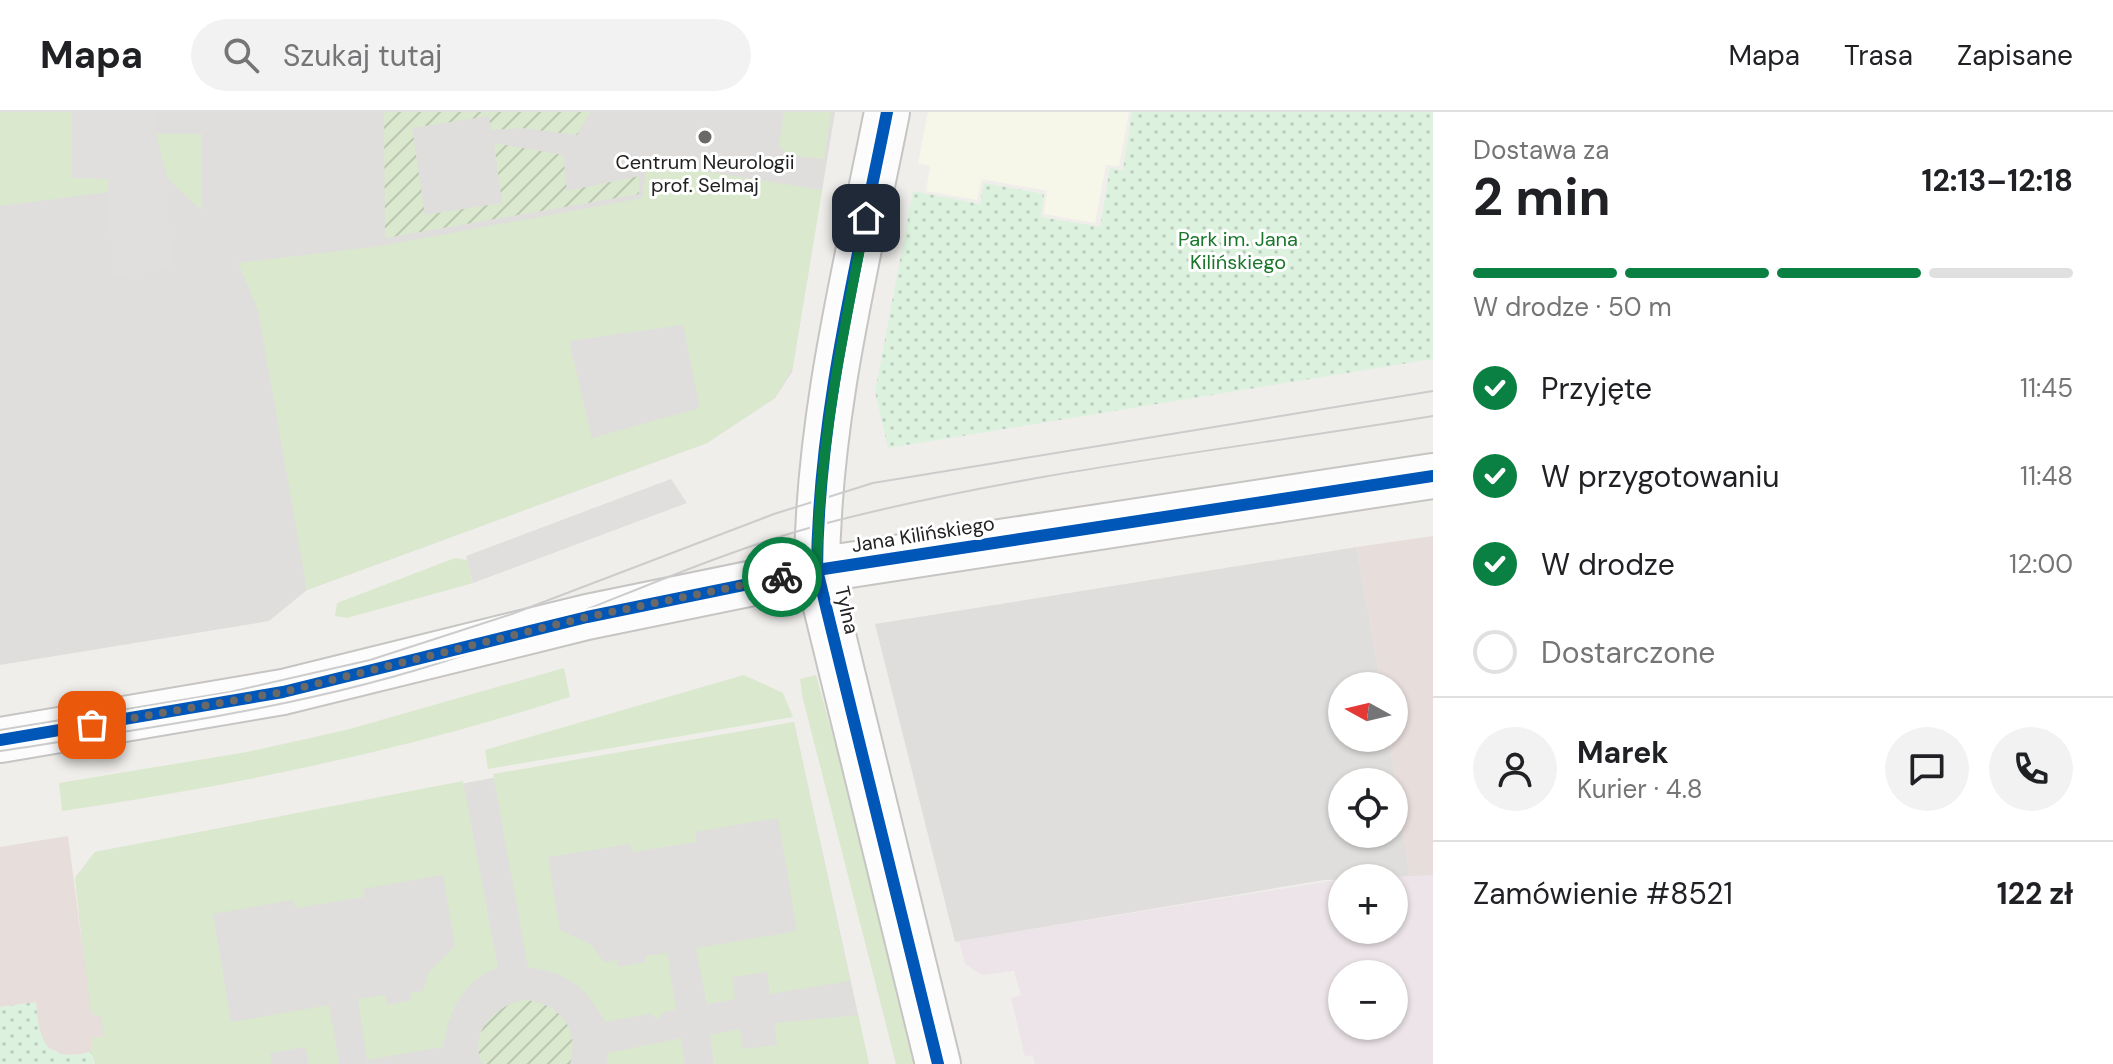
<!DOCTYPE html>
<html lang="pl">
<meta charset="utf-8">
<style>
body{margin:0;font-family:"DM Sans",sans-serif;background:#f2f2f2;color:#202124;height:100vh;display:flex;flex-direction:column;font-size:30px;white-space:nowrap}
*{box-sizing:border-box;margin:0}
p{font-size:26px;color:#757577}
.icon{flex:none;width:44px;height:44px;fill:none;stroke:currentColor;stroke-width:2;stroke-linecap:round;stroke-linejoin:round}
.map{position:relative;flex:1;overflow:hidden}
.details{display:flex;flex-direction:column;background:#fff;width:680px}
.details>*{flex:none}
.needle{width:52px;rotate:278deg}
.buttons{position:absolute;left:1328px;top:560px;display:grid;gap:16px}
.buttons a{display:grid;place-items:center;width:80px;height:80px;border-radius:50%;background:#fff;box-shadow:0 2px 6px #0004;font-size:40px}
.pin{position:absolute;display:grid;place-items:center;width:68px;height:68px;color:#fff;margin:-34px;border-radius:16px;box-shadow:0 4px 12px #0006}
.courier{position:absolute;display:grid;place-items:center;width:80px;height:80px;margin:-40px;border:6px solid #0b8043;border-radius:50%;background:#fff;color:#222;box-shadow:0 2px 10px #0007}
.summary em{font-style:normal;font-weight:700}
.summary div{display:flex;flex-direction:column-reverse}
.summary{display:flex;align-items:center;justify-content:space-between;height:136px;padding:0 40px}
h1{font-size:52px;font-weight:700;line-height:60px}
.bar{display:grid;grid-template-columns:repeat(4,1fr);gap:12px 8px;align-content:center;height:96px;padding:0 40px}
.bar i{height:10px;border-radius:6px;background:#e0e0e0}
.bar .selected{background:#0b8043}
.bar p{grid-column:span 4}
.line{display:flex;align-items:center;gap:20px;padding:0 40px;border-top:2px solid #e0e0e0}
.line div{flex:1}
.round{display:grid;place-items:center;flex:none;width:84px;height:84px;border-radius:42px;background:#f2f2f2}
ol{padding:0 40px;list-style:none}
li{display:flex;align-items:center;gap:24px;height:88px}
li p{margin-inline-start:auto}
li .icon{padding:8px;border-radius:50%;background:#0b8043;color:#fff;stroke-width:4}
li:last-child{color:#757577}
li i{width:44px;height:44px;border:4px solid #e0e0e0;border-radius:50%}
header{display:flex;align-items:center;gap:48px;box-sizing:border-box;height:112px;padding:0 40px;background:#fff;border-bottom:2px solid #e0e0e0}
header strong{font-size:38px}
nav{display:flex;gap:44px;margin-inline-start:auto;font-size:28px}
.search{width:560px;height:72px;background:#f2f2f2;display:flex;align-items:center;gap:20px;box-sizing:border-box;padding:0 28px;border-radius:44px;color:#757577;font-size:30px}
main{display:flex;flex:1;min-height:0}
.map>svg:first-child{display:block}
.residential{fill:#dfdedc;fill-rule:evenodd}
.commercial{fill:#e7ddda}
.industrial{fill:#ece4e8;fill-rule:evenodd}
.education{fill:#f6f6e9}
.grass{fill:#dae8ce;fill-rule:evenodd}
.park{fill:url(#park-dots)}
.garden{fill:url(#garden-furrows)}
.parking{fill:#e0dfde}
.lines{fill:none;stroke-linecap:round;stroke-linejoin:round}
.minor-casing{stroke:#c6c5c3;stroke-width:48}
.minor{stroke:#fdfcfc;stroke-width:44}
.tram{stroke:#ccc;stroke-width:2}
.cycleway-casing{stroke:#fff;stroke-width:17}
.cycleway{stroke:#0057b8;stroke-width:12}
.done{stroke:#6a6968;stroke-width:8;stroke-dasharray:0 14.4}
.route{stroke:#0b8043;stroke-width:10}
.poi-dot{fill:#6a6968;stroke:#fff;stroke-width:3}
.labels{text-anchor:middle;dominant-baseline:central;stroke-width:6;stroke-linejoin:round;paint-order:stroke}
.poi-label{font-size:20px;fill:#222;stroke:#fff}
.park-label{font-size:20px;fill:#1a762b;stroke:#fff}
.street-label{font-size:20px;fill:#222;stroke:#fff}
</style>
<header>
<strong>Mapa</strong>
<div class="search"><svg class="icon" aria-label="search" viewBox="0 0 24 24"><circle cx="10" cy="10" r="6"/><path d="M15 15l6 6"/></svg>Szukaj tutaj</div>
<nav><a>Mapa</a><a>Trasa</a><a>Zapisane</a></nav>
</header>
<main>
<div class="map">
<svg width="1433" height="952" viewBox="0 0 1433 952">
<defs>
<pattern id="park-dots" width="8" height="8" patternUnits="userSpaceOnUse" patternTransform="scale(2)"><rect width="8" height="8" fill="#ddf1df"/><path d="M2 2h.1M6 6h.1" fill="none" stroke="#bdcebf" stroke-width="1.8" stroke-linecap="round"/></pattern>
<pattern id="garden-furrows" width="10" height="10" patternUnits="userSpaceOnUse" patternTransform="scale(2)"><rect width="10" height="10" fill="#dae8ce"/><path d="M-1 1l2-2M0 10L10 0M9 11l2-2" fill="none" stroke="#bbc7b1"/></pattern>
</defs>
<rect width="100%" height="100%" fill="#f0eeeb"/>
<g class="residential">
<path d="M 0,0 L 835,0 L 792,260 L 775,286 L 707,331 L 307,478 L 269,509 L 0,553 Z"/>
<path d="M 1357,435 L 1381,574 L 1342,574 L 1342,626 L 1389,626 L 1410,766 L 1324,768 L 955,830 L 875,512 ZM 1342,670 L 1394,670 L 1394,722 L 1342,722 Z"/>
<path d="M 794,610 L 869,952 L 95,952 L 75,766 L 95,740 Z"/>
</g>
<g class="commercial">
<path d="M 1433,424 L 1433,763 L 1410,766 L 1389,626 L 1394,626 L 1394,574 L 1381,574 L 1357,435 Z"/>
<path d="M 68,724 L 91,900 L 101,905 L 104,925 L 93,925 L 91,940 L 68,945 L 45,934 L 38,922 L 36,891 L 0,895 L 0,735 Z"/>
</g>
<path class="industrial" d="M 1433,763 L 1433,952 L 1035,952 L 1033,943 L 1025,945 L 1011,886 L 1021,883 L 1014,859 L 982,863 L 965,852 L 959,829 L 1342,767 L 1342,818 L 1394,818 L 1394,766 L 1362,766 ZM 1342,862 L 1394,862 L 1394,914 L 1342,914 Z"/>
<path class="education" d="M 928,0 L 1129,0 L 1119,54 L 1106,53 L 1095,111 L 1044,102 L 1047,79 L 982,67 L 977,88 L 926,79 L 930,54 L 918,51 Z"/>
<g class="grass">
<path d="M 0,0 L 72,0 L 72,65 L 108,67 L 109,80 L 0,94 Z"/>
<path d="M 784,0 L 831,0 L 824,47 L 786,43 L 779,33 Z"/>
<path d="M 156,22 L 202,22 L 202,99 L 167,66 Z"/>
<path d="M 647,50 L 822,78 L 793,254 L 775,286 L 707,331 L 307,478 L 258,198 L 238,151 L 381,134 L 642,86 ZM 683,213 L 700,296 L 592,326 L 569,229 Z"/>
<path d="M 455,446 L 467,448 L 473,471 L 347,506 L 335,504 L 337,491 Z"/>
<path d="M 564,556 L 570,585 C 401,639 238,673 62,699 L 59,671 L 247,640 L 346,618 Z"/>
<path d="M 744,563 L 783,581 L 793,605 L 488,657 L 485,638 Z"/>
<path d="M 816,563 L 865,739 L 917,952 L 896,952 L 802,583 L 800,567 Z"/>
<path d="M 794,610 L 850,869 L 770,882 L 767,860 L 732,865 L 735,887 L 707,892 L 696,836 L 797,819 L 778,706 L 695,720 L 697,730 L 632,740 L 630,732 L 548,745 L 560,818 L 592,833 L 604,850 L 617,848 L 618,855 L 645,850 L 645,844 L 667,841 L 676,897 L 664,900 L 658,907 L 649,902 L 605,910 C 586,874 568,861 528,855 L 493,662 Z"/>
<path d="M 463,669 L 498,856 C 463,867 448,901 443,935 L 367,948 L 358,887 L 385,883 L 387,893 L 411,888 L 410,881 L 423,879 L 429,860 L 455,834 L 443,763 L 363,777 L 364,785 L 296,796 L 293,788 L 213,802 L 231,910 L 329,893 L 339,952 L 309,952 L 305,935 L 270,941 L 272,952 L 95,952 L 91,940 L 93,925 L 104,925 L 101,905 L 91,901 L 75,766 L 95,740 Z"/>
<path d="M 858,903 L 869,952 L 714,952 L 710,923 L 740,917 L 743,937 L 777,933 L 775,911 Z"/>
<path d="M 681,926 L 685,952 L 607,952 L 608,941 Z"/>
</g>
<g class="park">
<path d="M 1132,0 L 1433,0 L 1433,247 L 888,336 L 875,280 L 913,79 L 980,92 L 984,71 L 1044,82 L 1041,105 L 1100,115 L 1110,56 L 1123,58 Z"/>
<path d="M 36,890 C 39,931 46,950 91,940 L 95,952 L 0,952 L 0,895 Z"/>
</g>
<g class="garden">
<path d="M 384,0 L 590,0 L 577,23 L 522,16 L 491,18 L 489,4 L 412,16 L 425,103 L 502,91 L 494,31 L 563,43 L 567,79 L 639,64 L 639,82 L 385,126 Z"/>
<path d="M 523,888 C 559,890 580,916 570,952 L 482,952 C 468,920 495,894 523,888 Z"/>
</g>
<g class="parking">
<path d="M 72,0 L 156,0 L 156,22 L 167,66 L 171,156 L 113,165 L 108,67 L 72,66 Z"/>
<path d="M 671,367 L 687,391 L 473,471 L 466,444 Z"/>
</g>
<g class="lines">
<defs>
<g id="minor">
<path d="M 887,0 C 857,152 818,303 817,458 L 938,952"/>
<path d="M 0,628 L 283,580 L 587,505 L 817,458 L 1433,364"/>
</g>
</defs>
<use href="#minor" class="minor-casing"/>
<use href="#minor" class="minor"/>
<g class="tram">
<path d="M 0,618 L 230,580 L 370,548 L 512,502 L 774,402 L 873,371 L 1433,279"/>
<path d="M 0,639 C 157,615 313,594 464,543 C 586,503 702,444 827,411 C 1023,360 1233,337 1433,304"/>
</g>
<defs>
<g id="cycleway">
<path d="M 887,0 C 857,152 818,303 817,458 L 938,952"/>
<path d="M 0,628 L 283,580 L 587,505 L 817,458 L 1433,364"/>
</g>
</defs>
<use href="#cycleway" class="cycleway-casing"/>
<use href="#cycleway" class="cycleway"/>
</g>
<g class="lines">
<path class="done" d="M 92,613 L 283,580 L 587,505 L 782,465"/>
<path class="route" d="M 782,465 L 817,458 C 818,338 843,223 866,106"/>
</g>
<circle class="poi-dot" cx="705" cy="25" r="8"/>
<g class="labels">
<g class="poi-label">
<text x="705" y="50">Centrum Neurologii<tspan x="705" dy="23">prof. Selmaj</tspan></text>
</g>
<g class="park-label">
<text x="1238" y="127">Park im. Jana<tspan x="1238" dy="23">Kilińskiego</tspan></text>
</g>
<g class="street-label">
<text transform="translate(923 422) rotate(-9)">Jana Kilińskiego</text>
<text transform="translate(847 498) rotate(77)">Tylna</text>
</g>
</g>
</svg>
<div class="buttons">
<a><svg class="needle" viewBox="-14 -14 28 28"><path d="M0-13l5 13h-10z" fill="#e53935"/><path d="M0 13l5-13h-10z" fill="#757577"/></svg></a>
<a><svg class="icon" aria-label="locate" viewBox="0 0 24 24"><circle cx="12" cy="12" r="6"/><path d="M12 2v4M12 18v4M2 12h4M18 12h4"/></svg></a>
<a>+</a>
<a>−</a>
</div>
<div class="pin" style="left:92px;top:613px;background:#ea580c"><svg class="icon" aria-label="bag" viewBox="0 0 24 24"><path d="M5 8h14l-1 12H6zM9 8a3 3 0 0 1 6 0"/></svg></div>
<div class="pin" style="left:866px;top:106px;background:#1f2937"><svg class="icon" aria-label="home" viewBox="0 0 24 24"><path d="M3 11l9-7 9 7M6 9v11h12V9"/></svg></div>
<div class="courier" style="left:782px;top:465px"><svg class="icon" aria-label="bike" viewBox="0 0 24 24"><circle cx="6" cy="16" r="4"/><circle cx="18" cy="16" r="4"/><path d="M6 16l4-8h5l3 8M10 8l3 8H6M13 5h3"/></svg></div>
</div>
<section class="details">
<div class="summary"><div><h1>2 min</h1><p>Dostawa za</p></div><em>12:13–12:18</em></div>
<div class="bar"><i class="selected"></i><i class="selected"></i><i class="selected"></i><i></i><p>W drodze · 50 m</p></div>
<ol>
<li><svg class="icon" aria-label="check" viewBox="0 0 24 24"><path d="M5 12l5 5 9-10"/></svg>Przyjęte<p>11:45</p></li>
<li><svg class="icon" aria-label="check" viewBox="0 0 24 24"><path d="M5 12l5 5 9-10"/></svg>W przygotowaniu<p>11:48</p></li>
<li><svg class="icon" aria-label="check" viewBox="0 0 24 24"><path d="M5 12l5 5 9-10"/></svg>W drodze<p>12:00</p></li>
<li><i></i>Dostarczone</li>
</ol>
<div class="line" style="height:144px"><a class="round"><svg class="icon" aria-label="person" viewBox="0 0 24 24"><circle cx="12" cy="8" r="4"/><path d="M4 21q1-7 8-7t8 7"/></svg></a><div><b>Marek</b><p>Kurier · 4.8</p></div><a class="round"><svg class="icon" aria-label="chat" viewBox="0 0 24 24"><path d="M4 5h16v11H9l-5 4z"/></svg></a><a class="round"><svg class="icon" aria-label="phone" viewBox="0 0 24 24"><path d="M5 4h4l2 5-3 2q2 4 5 5l2-3 5 2v4C11 20 4 13 5 4z"/></svg></a></div>
<div class="line" style="height:104px"><div>Zamówienie #8521</div><b>122 zł</b></div>
</section>
</main>
